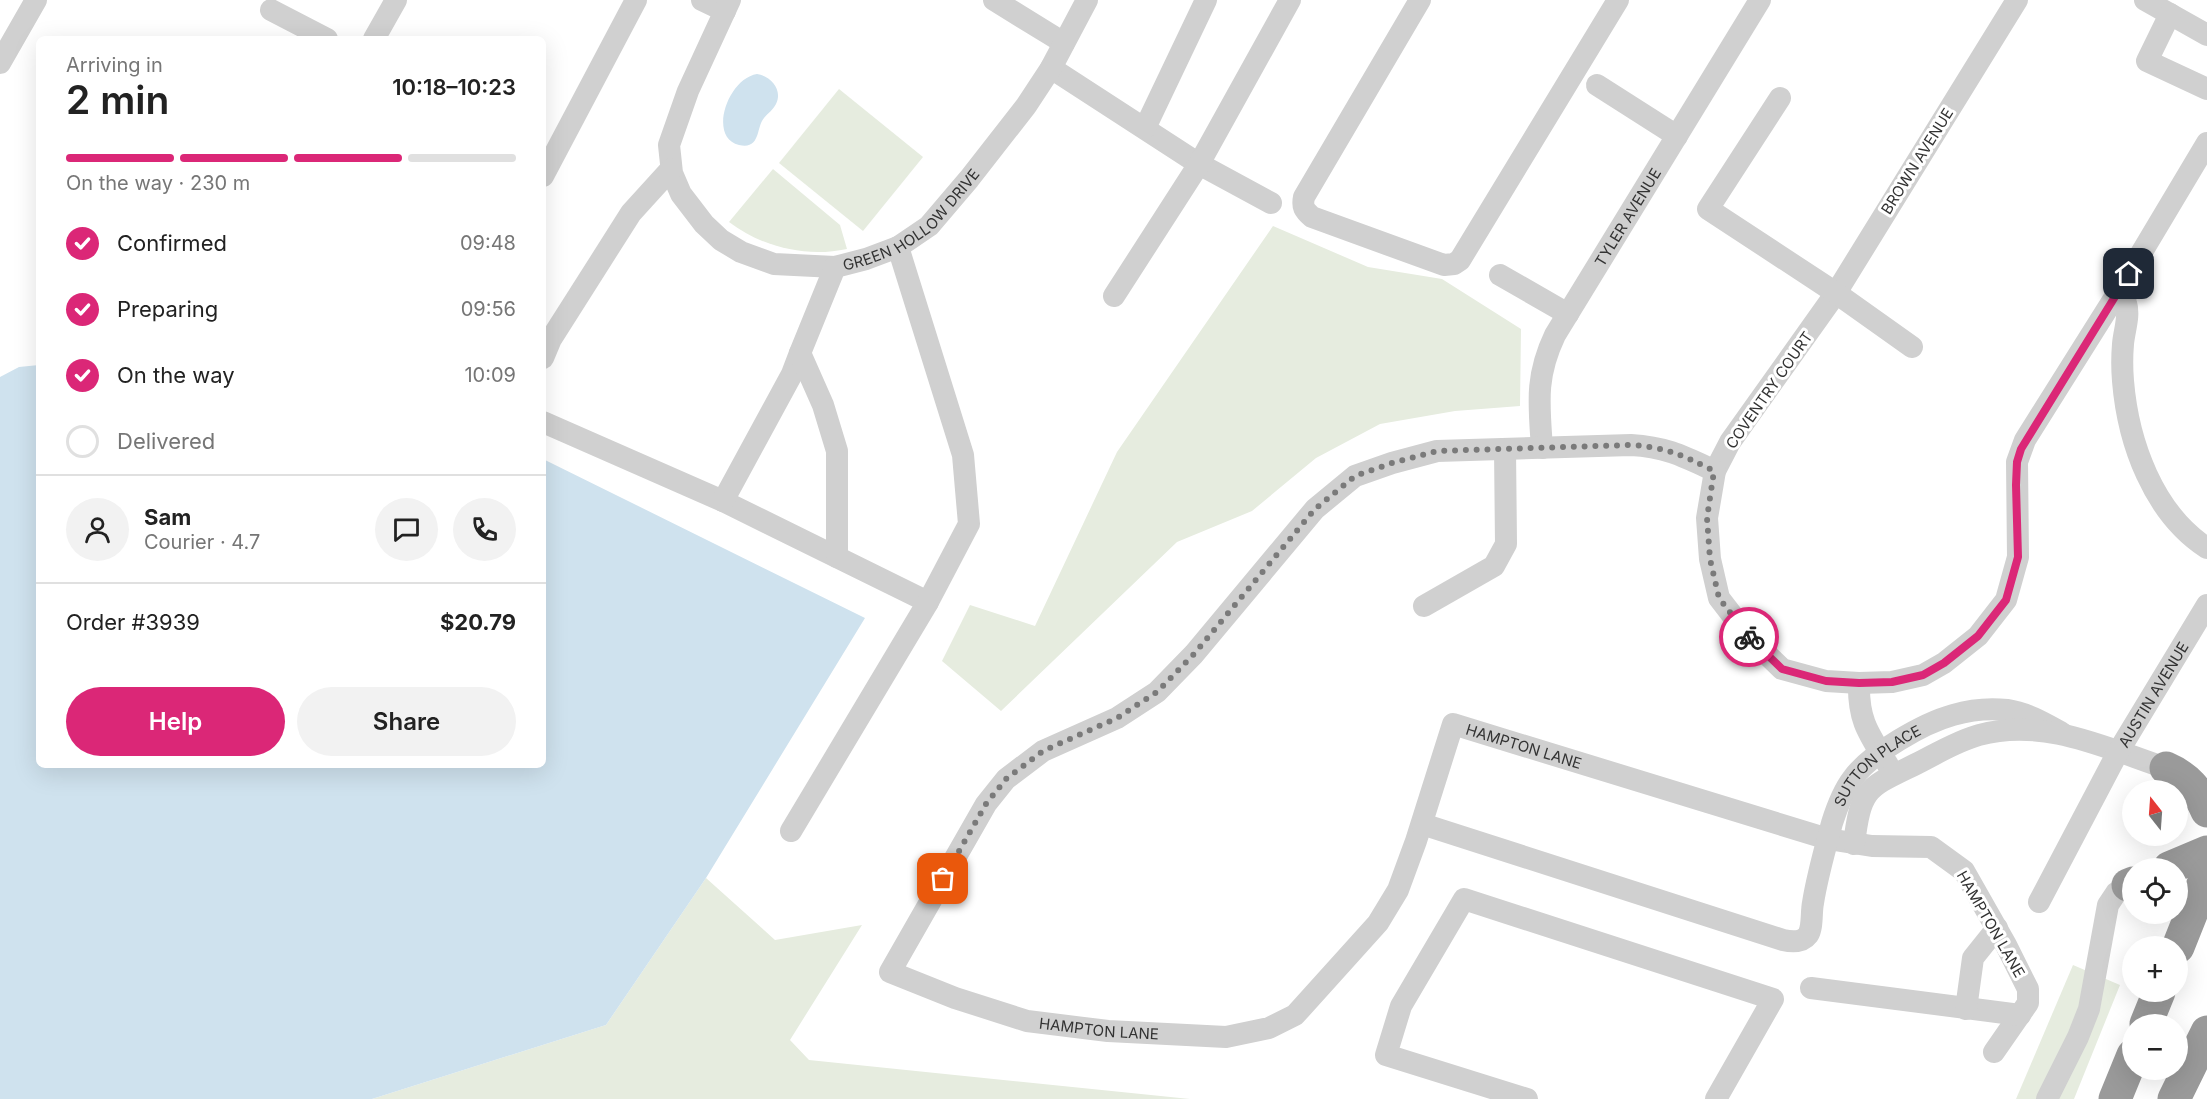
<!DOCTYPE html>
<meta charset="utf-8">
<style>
body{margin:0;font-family:Inter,sans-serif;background:#f2f2f2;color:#222;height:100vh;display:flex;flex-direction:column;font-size:22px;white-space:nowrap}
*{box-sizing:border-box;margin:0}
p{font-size:20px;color:#767676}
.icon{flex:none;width:33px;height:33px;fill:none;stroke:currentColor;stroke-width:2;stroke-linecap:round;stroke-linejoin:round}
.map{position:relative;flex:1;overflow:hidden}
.panel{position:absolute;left:36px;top:36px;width:510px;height:732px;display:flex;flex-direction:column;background:#fff;border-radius:9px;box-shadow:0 6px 24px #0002}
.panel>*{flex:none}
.needle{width:39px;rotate:343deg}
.tools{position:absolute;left:2122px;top:780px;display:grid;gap:12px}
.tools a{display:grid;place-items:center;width:66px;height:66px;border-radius:50%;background:#fff;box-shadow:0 6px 24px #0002;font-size:30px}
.pin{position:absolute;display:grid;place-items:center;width:51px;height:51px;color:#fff;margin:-26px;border-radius:12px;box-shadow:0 3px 9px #0006}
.courier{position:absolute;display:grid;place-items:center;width:60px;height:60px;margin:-30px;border:4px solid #db2777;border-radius:50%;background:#fff;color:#222;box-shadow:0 2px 8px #0007}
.overview em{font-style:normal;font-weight:600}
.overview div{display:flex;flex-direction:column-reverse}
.overview{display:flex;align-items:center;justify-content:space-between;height:102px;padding:0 30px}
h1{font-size:39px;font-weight:600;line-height:45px}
.bar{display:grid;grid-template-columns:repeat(4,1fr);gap:9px 6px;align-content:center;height:72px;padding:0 30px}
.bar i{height:8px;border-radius:4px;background:#e0e0e0}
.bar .on{background:#db2777}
.bar p{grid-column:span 4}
.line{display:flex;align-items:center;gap:15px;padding:0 30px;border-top:2px solid #e0e0e0}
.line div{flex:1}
.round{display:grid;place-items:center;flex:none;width:63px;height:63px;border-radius:32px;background:#f2f2f2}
ol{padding:0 30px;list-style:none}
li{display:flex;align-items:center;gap:18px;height:66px}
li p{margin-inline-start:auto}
li .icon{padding:6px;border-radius:50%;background:#db2777;color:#fff;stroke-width:4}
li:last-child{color:#767676}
li i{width:33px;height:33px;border:3px solid #e0e0e0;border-radius:50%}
.button{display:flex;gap:12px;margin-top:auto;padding:12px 30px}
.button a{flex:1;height:69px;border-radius:36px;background:#db2777;color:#fff;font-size:24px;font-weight:600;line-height:69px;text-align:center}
.button a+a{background:#f2f2f2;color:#222}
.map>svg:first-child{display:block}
.green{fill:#e6ecdf}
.water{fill:#cfe2ee}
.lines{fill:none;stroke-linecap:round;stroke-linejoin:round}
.minor{stroke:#d0d0d0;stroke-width:22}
.highway{stroke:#9a9a9a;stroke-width:33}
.done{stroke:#7a7a7a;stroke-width:6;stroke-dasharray:0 10.8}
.route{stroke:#db2777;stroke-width:8}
.labels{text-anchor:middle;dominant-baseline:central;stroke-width:6;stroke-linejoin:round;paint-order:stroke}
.street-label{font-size:15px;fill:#333;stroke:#fff}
</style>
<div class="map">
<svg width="2207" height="1099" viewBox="0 0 2207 1099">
<rect width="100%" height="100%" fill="#fff"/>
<g class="green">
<path d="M 839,89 L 923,157 L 863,231 L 779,163 Z"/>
<path d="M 773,169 L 840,225 L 847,249 C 806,258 762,247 729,222 Z"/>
<path d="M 1273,226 L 1368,267 L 1442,279 L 1521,329 L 1520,406 L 1455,411 L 1380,424 L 1316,458 L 1252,511 L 1177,542 L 1001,711 L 942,661 L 970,605 L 1035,626 L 1117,452 Z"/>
<path d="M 706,878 L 775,940 L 862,925 L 790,1040 L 809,1060 L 1190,1099 L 372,1099 L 606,1025 Z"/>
<path d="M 2073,965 L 2120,985 L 2074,1099 L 2016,1099 Z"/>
</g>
<g class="water">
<path d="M 757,74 C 771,76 783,90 776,104 C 773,110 768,113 764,118 C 756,127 761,150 739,145 C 708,138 727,79 757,74 Z"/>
<path d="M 39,365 L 39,765 L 543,765 L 543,459 L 865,618 L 706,878 L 606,1025 L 372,1099 L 0,1099 L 0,377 L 19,367 Z"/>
</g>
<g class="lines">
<g class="minor">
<path d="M 702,0 L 725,11"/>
<path d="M 730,0 L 688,91 L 669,145 L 672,173 L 681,194 L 704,224 L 721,240 L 741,252 L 774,264 L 835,267"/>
<path d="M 994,0 L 1064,43"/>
<path d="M 1420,0 L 1304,197 C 1302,207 1304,210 1312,217 L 1444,265 L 1454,264 L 1460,260 L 1618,0"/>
<path d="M 2017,0 L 1836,293 L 1730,442 L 1715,471 L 1707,518 L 1710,559 L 1719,598 L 1749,637 L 1782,669 L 1826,681 L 1859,683 L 1892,682 L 1923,675 L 1944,663 L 1978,636 L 2006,600 L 2018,557 L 2017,462 L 2025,440 L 2118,292 L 2207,143"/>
<path d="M 2145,0 L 2207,35"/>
<path d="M 271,10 L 327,39"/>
<path d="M 2170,14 L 2147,61 L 2207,89"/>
<path d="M 374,39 L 396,0"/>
<path d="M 0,63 L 36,0"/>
<path d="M 1051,68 L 1199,164 L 1271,203"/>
<path d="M 1597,85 L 1677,136"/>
<path d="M 1780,98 L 1708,209 L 1836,293 L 1912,347"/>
<path d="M 1145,128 L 1206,0"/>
<path d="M 543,176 L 636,0"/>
<path d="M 1500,275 L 1568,314"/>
<path d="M 2118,292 C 2121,295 2125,298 2126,303 C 2130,316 2124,331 2123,344 C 2122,356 2122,369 2123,381 C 2128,442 2153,513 2207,548"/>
<path d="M 1114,296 L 1199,164 L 1290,0"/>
<path d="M 543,358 L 551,339 L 631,213 L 671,169"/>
<path d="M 543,422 L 723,501 L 928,602"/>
<path id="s1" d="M 1542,448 C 1539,404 1535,377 1555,335 L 1760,0"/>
<path id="s2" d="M 1715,471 C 1683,456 1666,447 1631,445 L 1437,451 L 1392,463 L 1355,476 L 1315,509 L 1194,654 L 1157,692 L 1117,718 L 1043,751 L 1006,779 L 986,804 L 890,972 L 955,998 L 1027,1021 L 1108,1031 L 1226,1037 L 1269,1028 L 1295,1015 L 1378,923 L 1398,890 L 1416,841 L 1453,724 L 1828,839 L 1872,846 L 1931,847 L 1964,871 L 2006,945 L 2028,989 L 2028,1003 L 1994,1052"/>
<path d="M 723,501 L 792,374 L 800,353"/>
<path id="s3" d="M 837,557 L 837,451 L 823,405 L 800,353 L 835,267 L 866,259 L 898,247 L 929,226 L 969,179 L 1026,106 L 1051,68 L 1087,0"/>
<path d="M 1424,606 L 1494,566 L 1506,544 L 1505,449"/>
<path d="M 1859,683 C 1858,721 1869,734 1888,765"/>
<path id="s4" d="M 1422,824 L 1783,940 C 1792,942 1802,943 1808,935 C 1813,927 1811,912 1813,903 C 1817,877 1825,849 1832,823 C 1837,807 1843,791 1853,778 C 1871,753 1924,723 1953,715 C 1970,710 1989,708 2007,710 C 2027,713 2044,723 2062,733"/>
<path d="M 791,831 L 928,602 L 969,524 L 963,455 L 898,247"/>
<path d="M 1854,844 C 1861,787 1867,788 1916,764 C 1936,754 1957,741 1979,735 C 2043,717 2106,748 2166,768"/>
<path id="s5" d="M 2039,902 L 2118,752 L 2207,605"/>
<path d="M 1811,988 L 2020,1015"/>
<path d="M 1966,1009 L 1973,958 L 1997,928"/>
<path d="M 1527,1099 L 1386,1055 L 1401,1006 L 1464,899 L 1773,999 L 1716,1099"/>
<path d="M 2047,1099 L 2078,1037 L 2089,1009 L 2108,905 L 2116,893 L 2128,885"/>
</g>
<g class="highway">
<path d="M 2166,768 C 2187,777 2198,790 2207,811"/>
<path d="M 2169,868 L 2207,852"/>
<path d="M 2128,885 L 2133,883"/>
<path d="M 2178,947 L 2207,874"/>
<path d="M 2146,1024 L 2159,992"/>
<path d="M 2115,1099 L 2133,1055"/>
<path d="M 2174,1099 L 2207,1032"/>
</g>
</g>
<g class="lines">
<path class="done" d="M 943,879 L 986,804 L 1006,779 L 1043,751 L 1117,718 L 1157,692 L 1194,654 L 1315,509 L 1355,476 L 1392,463 L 1437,451 L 1631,445 C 1665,447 1685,456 1714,471 L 1707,518 L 1710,559 L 1719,598 L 1749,637"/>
<path class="route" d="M 1749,637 L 1782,669 L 1826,681 L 1859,683 L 1892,682 L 1923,675 L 1944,663 L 1978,636 L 2006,600 L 2018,557 L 2016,485 L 2017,462 L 2021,449 L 2129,274"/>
</g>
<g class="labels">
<g class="street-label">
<text transform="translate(1917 161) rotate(-58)">BROWN AVENUE</text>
<text stroke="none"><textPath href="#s3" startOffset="396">GREEN HOLLOW DRIVE</textPath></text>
<text stroke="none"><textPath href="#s1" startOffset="254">TYLER AVENUE</textPath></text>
<text transform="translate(1769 390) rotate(-55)">COVENTRY COURT</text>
<text stroke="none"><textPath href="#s5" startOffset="237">AUSTIN AVENUE</textPath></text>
<text stroke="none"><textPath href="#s2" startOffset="1893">HAMPTON LANE</textPath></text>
<text stroke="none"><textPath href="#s4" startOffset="597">SUTTON PLACE</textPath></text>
<text transform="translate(1991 924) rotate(60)">HAMPTON LANE</text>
<text stroke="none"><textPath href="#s2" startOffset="1281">HAMPTON LANE</textPath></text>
</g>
</g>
</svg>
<div class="tools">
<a><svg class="needle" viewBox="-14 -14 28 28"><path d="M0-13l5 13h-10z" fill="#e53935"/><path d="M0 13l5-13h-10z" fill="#767676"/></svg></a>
<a><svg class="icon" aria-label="locate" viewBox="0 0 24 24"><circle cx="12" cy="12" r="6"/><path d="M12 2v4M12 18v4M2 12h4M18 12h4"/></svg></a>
<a>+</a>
<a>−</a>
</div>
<div class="pin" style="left:943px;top:879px;background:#ea580c"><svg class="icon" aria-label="bag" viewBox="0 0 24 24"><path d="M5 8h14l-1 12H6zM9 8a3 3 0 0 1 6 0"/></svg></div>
<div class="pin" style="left:2129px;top:274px;background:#1f2937"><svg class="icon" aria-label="home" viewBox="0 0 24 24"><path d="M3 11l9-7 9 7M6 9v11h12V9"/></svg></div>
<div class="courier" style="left:1749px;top:637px"><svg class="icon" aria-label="bike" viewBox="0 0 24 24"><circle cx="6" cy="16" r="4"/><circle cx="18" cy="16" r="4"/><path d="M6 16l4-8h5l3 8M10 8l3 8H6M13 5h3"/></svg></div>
<section class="panel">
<div class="overview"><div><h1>2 min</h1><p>Arriving in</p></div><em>10:18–10:23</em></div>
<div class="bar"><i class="on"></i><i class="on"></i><i class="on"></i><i></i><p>On the way · 230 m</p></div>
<ol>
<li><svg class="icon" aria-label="check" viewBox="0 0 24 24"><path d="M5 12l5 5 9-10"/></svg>Confirmed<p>09:48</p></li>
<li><svg class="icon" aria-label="check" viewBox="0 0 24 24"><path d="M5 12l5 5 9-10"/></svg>Preparing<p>09:56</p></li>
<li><svg class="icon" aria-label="check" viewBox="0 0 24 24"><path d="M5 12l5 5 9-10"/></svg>On the way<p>10:09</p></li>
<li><i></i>Delivered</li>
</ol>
<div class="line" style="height:108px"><a class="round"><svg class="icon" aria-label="person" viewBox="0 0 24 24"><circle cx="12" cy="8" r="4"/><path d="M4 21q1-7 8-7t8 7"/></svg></a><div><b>Sam</b><p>Courier · 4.7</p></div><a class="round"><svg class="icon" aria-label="chat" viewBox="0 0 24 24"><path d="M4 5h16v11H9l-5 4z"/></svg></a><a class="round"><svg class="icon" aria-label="phone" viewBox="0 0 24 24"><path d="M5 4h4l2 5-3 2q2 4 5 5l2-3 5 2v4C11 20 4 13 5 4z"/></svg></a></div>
<div class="line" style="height:78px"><div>Order #3939</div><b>$20.79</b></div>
<div class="button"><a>Help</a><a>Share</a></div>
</section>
</div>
